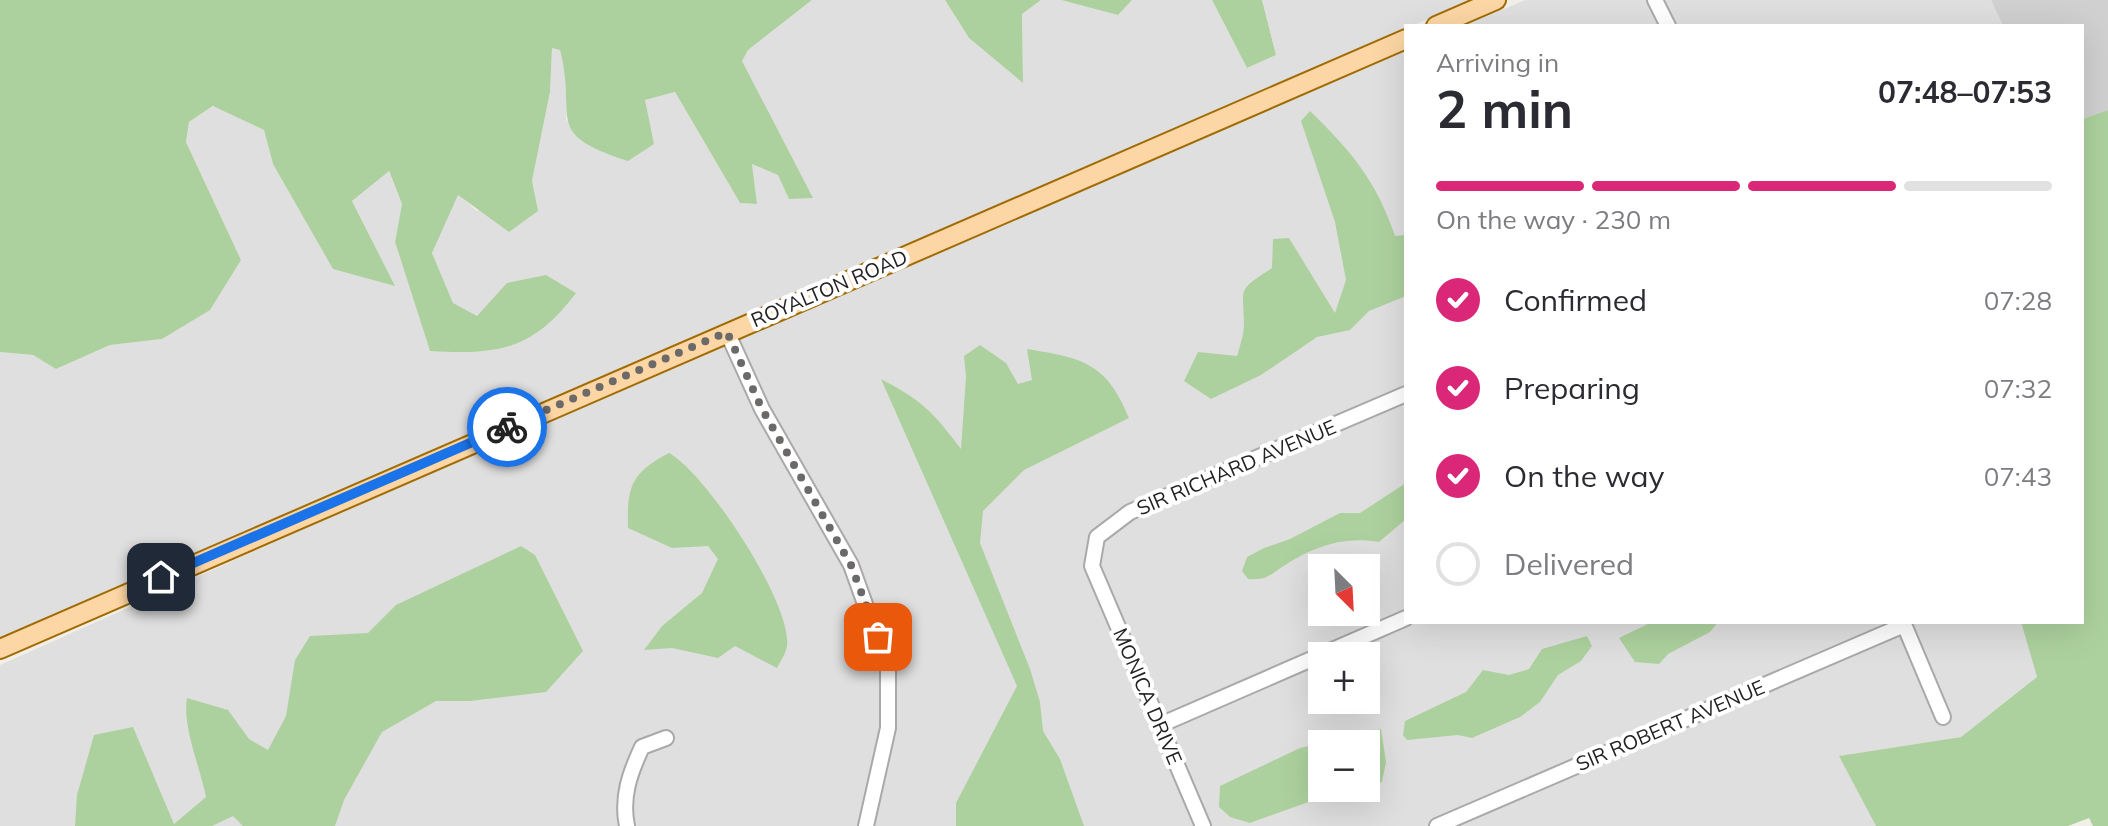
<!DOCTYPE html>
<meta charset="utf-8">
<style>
body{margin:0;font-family:Mulish,sans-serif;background:#f7f7f7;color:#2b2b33;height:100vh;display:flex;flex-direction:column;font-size:30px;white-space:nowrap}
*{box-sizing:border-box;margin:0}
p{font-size:26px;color:#7c7c81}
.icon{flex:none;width:44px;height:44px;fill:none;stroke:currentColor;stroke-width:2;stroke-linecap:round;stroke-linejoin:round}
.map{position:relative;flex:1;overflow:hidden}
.drawer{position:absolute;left:1404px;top:24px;width:680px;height:600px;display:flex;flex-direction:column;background:#fff;border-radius:0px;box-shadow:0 8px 32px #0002}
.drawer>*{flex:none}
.needle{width:52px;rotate:156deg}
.buttons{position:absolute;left:1308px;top:554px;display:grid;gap:16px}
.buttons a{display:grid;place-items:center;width:72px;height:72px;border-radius:0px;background:#fff;box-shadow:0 8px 32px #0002;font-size:40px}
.pin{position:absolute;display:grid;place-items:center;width:68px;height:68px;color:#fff;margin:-34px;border-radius:16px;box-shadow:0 4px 12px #0006}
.courier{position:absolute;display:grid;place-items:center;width:80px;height:80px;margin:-40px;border:6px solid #1a73e8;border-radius:50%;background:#fff;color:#222;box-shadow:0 2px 10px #0007}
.overview em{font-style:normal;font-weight:700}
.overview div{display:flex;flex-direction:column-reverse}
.overview{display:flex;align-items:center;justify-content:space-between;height:136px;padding:0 32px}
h1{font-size:52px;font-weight:700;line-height:60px}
.bar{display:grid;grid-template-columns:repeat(4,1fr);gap:12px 8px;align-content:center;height:96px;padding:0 32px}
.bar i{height:10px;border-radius:6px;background:#e1e1e2}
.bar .current{background:#db2777}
.bar p{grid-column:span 4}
ol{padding:0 32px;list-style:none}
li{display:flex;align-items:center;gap:24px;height:88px}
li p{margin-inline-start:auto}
li .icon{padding:8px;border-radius:50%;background:#db2777;color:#fff;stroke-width:4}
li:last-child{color:#7c7c81}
li i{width:44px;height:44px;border:4px solid #e1e1e2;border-radius:50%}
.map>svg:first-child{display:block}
.residential{fill:#e0dfdf;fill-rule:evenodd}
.religious{fill:#d0d0d0}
.forest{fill:#add19e}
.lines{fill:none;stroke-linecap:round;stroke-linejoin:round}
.minor-casing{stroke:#a9a9a9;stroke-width:18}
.major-casing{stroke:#a06b00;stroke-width:22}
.minor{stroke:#fff;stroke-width:14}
.major{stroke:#fcd6a4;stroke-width:18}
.done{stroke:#6b6a68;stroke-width:8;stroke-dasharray:0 14.4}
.route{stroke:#1a73e8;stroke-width:10}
.labels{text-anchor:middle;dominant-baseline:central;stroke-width:8;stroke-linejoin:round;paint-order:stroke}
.street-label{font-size:20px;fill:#222;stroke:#fff}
</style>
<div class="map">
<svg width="2108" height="826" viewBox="0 0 2108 826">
<rect width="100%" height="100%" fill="#f2efe9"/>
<g class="residential">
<path d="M 812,0 L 945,0 L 969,38 L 1023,82 L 1022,14 L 1041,0 L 1061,0 L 1118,15 L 1132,0 L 1212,0 L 1247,68 L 1276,55 L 1262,0 L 1472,0 L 0,640 L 0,352 L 33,355 L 56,369 L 110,345 L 162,339 L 241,260 L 186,142 L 189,122 L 214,106 L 264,130 L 273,164 L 394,285 L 352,201 L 388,170 L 402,204 L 395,242 L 430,351 L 477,317 L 453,304 L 432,253 L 441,227 L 458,194 L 477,211 L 532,181 L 550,92 L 552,47 L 560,49 L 567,79 L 566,121 L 675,92 L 740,203 L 757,204 L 752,164 L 777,174 L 741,61 L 748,50 Z"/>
<path d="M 1525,0 L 1991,0 L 2003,26 L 1464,26 Z"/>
<path d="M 1406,51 L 1406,622 L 2021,622 L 2037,677 L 1961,737 L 1840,756 L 1876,826 L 0,826 L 0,665 L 532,427 ZM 1322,568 L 1366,568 L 1366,612 L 1322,612 ZM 1322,656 L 1366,656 L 1366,700 L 1322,700 ZM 1322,744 L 1366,744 L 1366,788 L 1322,788 Z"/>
</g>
<path class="religious" d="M 1991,0 L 2108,0 L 2108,110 L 2082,119 L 2082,26 L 2003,26 Z"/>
<g class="forest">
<path d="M 0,0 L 812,0 L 748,50 L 742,61 L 813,198 L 789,199 L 778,175 L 752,164 L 757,204 L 740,203 L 675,92 L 645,100 L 654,144 L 628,161 C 541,133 578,120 560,50 L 552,48 L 550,92 L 532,181 L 538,211 L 509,232 L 458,195 L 432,253 L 453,303 L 477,316 L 507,283 L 546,275 L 576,293 C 533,350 499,355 430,351 L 395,242 L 402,204 L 389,171 L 352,201 L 395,286 L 333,269 L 273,164 L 264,130 L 213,106 L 189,122 L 186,142 L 241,260 L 210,310 L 162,339 L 110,345 L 56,369 L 33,355 L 0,352 Z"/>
<path d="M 945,0 L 1041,0 L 1022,14 L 1023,83 L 969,38 Z"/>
<path d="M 1061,0 L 1132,0 L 1118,15 Z"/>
<path d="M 1212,0 L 1262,0 L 1276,55 L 1247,68 Z"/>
<path d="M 2108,110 L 2108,826 L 2093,826 L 2089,818 L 2068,826 L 1876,826 L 1839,756 L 1961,737 L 2037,677 L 2021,622 L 2082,622 L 2082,119 Z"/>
<path d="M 1310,111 C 1352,152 1376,180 1395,236 L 1406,235 L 1406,296 L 1369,311 L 1350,330 L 1317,337 L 1261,375 L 1211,399 L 1184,381 L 1198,352 L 1237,356 C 1240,346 1244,334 1244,324 C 1243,286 1237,291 1272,268 L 1273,239 L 1289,238 L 1335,313 L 1346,280 L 1335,222 L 1301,121 Z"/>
<path d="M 980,345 L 1006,363 L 1018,384 L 1032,380 L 1027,349 C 1082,358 1106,362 1129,418 L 1024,470 L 983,511 L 980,543 L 1030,669 L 1040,702 L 1043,731 L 1060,759 L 1084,826 L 956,826 L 956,803 L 1017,686 L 881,379 C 923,401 933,412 961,449 L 966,377 L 964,356 Z"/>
<path d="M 669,453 C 706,473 792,603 787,646 C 786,653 780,662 777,668 L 735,646 L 718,658 L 672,648 L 644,650 L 662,626 L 702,593 L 718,559 L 708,546 L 672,548 L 628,528 C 627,486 631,473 669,453 Z"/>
<path d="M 1406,483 L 1406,519 L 1379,542 C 1342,536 1313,547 1282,567 C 1268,577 1265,580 1248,579 L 1242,571 L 1247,557 L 1264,548 L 1290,539 L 1340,513 L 1360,513 Z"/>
<path d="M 521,546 L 535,555 L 583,651 L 546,692 L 470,701 L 436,701 L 382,732 L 344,800 L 335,826 L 243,826 L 233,816 L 212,826 L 75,826 L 77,795 L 94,735 L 133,727 L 174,824 L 206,797 C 200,767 182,726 187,698 L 228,710 L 249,739 L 268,750 L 286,716 L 295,660 L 310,636 L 368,633 L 396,605 Z"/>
<path d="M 1652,622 L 1718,622 L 1710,632 L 1668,654 L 1659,664 L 1635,662 L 1619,638 Z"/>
<path d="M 1587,636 L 1592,646 L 1581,661 L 1558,675 L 1540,702 L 1520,717 L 1472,738 L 1458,735 L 1407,740 L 1403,735 L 1405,721 L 1466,692 L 1483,670 L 1509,675 L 1529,669 L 1542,649 Z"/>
<path d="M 1381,729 L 1386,762 L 1382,782 L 1366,787 L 1366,744 L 1322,744 L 1322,788 L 1363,788 L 1317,799 L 1250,823 L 1230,817 L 1219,807 L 1220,786 L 1300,748 Z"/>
</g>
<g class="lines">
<defs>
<g id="minor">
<path d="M 1655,0 L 1668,26"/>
<path d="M 727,332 L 762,409 L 851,565 L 888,668 L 888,728 L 866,826"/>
<path d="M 1903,622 L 1943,717"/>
<path d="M 1160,725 L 1406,618"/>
<path d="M 627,826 C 621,797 630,773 642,747 L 666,738"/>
<path d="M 1203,826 L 1092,566 L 1097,537 L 1130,512 L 1406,394"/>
<path d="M 1437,826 L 1904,625"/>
</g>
<g id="major">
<path d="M 1436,26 L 1496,0"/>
<path d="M 0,649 L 1406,39"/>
</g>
</defs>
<use href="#minor" class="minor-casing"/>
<use href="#major" class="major-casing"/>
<use href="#minor" class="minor"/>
<use href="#major" class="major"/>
</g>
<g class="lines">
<path class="done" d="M 507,427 L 727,332 L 762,409 L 851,565 L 878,637"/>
<path class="route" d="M 161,577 L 507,427"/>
</g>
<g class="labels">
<g class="street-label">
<text transform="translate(829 288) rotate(-23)">ROYALTON ROAD</text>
<text transform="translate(1236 467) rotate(-23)">SIR RICHARD AVENUE</text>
<text transform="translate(1148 696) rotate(67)">MONICA DRIVE</text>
<text transform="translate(1670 725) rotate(-23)">SIR ROBERT AVENUE</text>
</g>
</g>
</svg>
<div class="buttons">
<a><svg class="needle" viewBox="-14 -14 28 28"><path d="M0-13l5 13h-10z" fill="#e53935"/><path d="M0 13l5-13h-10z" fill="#7c7c81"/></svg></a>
<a>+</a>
<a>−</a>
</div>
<div class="pin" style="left:878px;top:637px;background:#ea580c"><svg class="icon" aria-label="bag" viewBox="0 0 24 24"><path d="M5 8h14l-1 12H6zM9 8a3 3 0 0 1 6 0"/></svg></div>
<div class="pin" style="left:161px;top:577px;background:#1f2937"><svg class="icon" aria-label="home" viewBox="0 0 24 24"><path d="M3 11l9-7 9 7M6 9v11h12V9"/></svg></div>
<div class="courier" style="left:507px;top:427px"><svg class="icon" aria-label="bike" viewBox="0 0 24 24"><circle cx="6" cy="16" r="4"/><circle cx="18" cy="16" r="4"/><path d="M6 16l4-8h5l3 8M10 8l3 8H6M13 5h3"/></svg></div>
<section class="drawer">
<div class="overview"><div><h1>2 min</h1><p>Arriving in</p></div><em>07:48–07:53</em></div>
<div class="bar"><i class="current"></i><i class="current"></i><i class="current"></i><i></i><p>On the way · 230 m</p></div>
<ol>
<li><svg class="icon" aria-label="check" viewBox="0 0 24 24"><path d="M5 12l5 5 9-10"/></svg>Confirmed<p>07:28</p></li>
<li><svg class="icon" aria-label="check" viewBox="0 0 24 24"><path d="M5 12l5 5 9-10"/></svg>Preparing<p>07:32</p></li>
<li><svg class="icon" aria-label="check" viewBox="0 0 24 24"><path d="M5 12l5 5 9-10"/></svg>On the way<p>07:43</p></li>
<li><i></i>Delivered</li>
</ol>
</section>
</div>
